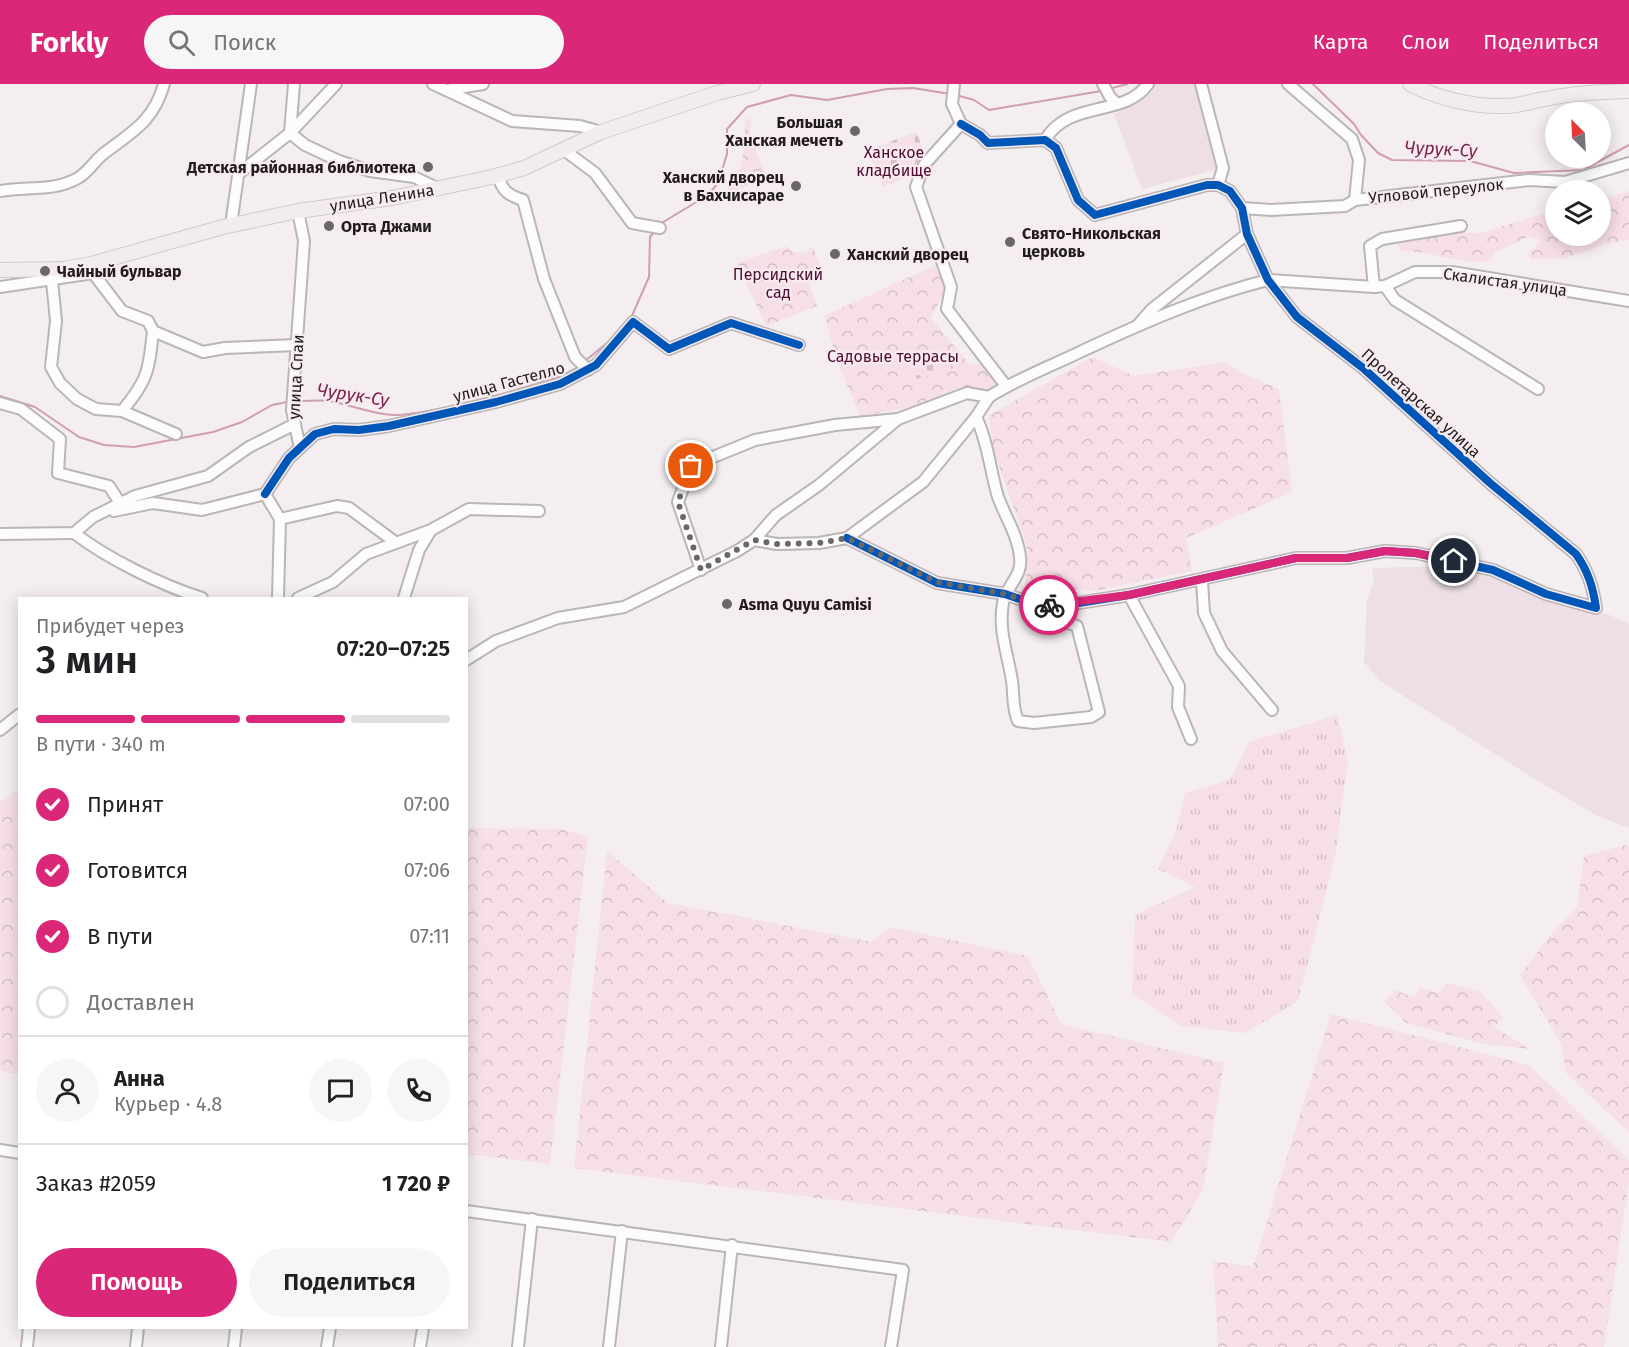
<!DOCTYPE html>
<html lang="ru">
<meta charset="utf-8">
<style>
body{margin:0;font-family:"Fira Sans",sans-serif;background:#f6f6f6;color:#202124;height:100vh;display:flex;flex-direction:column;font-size:22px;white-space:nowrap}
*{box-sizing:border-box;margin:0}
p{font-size:20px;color:#757577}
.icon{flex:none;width:33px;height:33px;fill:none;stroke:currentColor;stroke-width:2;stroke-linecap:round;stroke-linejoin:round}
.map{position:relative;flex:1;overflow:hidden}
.sheet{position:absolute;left:18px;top:513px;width:450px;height:732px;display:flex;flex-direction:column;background:#fff;border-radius:0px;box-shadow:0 3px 15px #0003}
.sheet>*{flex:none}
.needle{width:39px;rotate:336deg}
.tools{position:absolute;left:1545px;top:18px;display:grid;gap:12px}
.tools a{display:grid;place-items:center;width:66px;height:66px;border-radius:50%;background:#fff;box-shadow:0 3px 15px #0003;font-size:30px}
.pin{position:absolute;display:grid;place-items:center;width:51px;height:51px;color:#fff;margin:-26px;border:3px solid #fff;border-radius:50%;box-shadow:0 2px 6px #0007}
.courier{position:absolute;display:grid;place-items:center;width:60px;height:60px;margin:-30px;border:4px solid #db2777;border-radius:50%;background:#fff;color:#222;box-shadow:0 2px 8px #0007}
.head em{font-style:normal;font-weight:600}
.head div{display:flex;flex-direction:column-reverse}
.head{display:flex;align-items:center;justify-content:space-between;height:102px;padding:0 18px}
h1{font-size:39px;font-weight:600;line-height:45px}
.bar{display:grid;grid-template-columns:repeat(4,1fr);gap:9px 6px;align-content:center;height:72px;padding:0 18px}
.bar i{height:8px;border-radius:4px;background:#e0e0e0}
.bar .active{background:#db2777}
.bar p{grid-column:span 4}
.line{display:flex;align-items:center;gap:15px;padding:0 18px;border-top:2px solid #e0e0e0}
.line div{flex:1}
.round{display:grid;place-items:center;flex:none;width:63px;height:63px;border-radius:32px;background:#f6f6f6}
ol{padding:0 18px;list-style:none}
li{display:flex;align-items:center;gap:18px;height:66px}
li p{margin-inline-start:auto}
li .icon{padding:6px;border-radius:50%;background:#db2777;color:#fff;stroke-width:4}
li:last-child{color:#757577}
li i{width:33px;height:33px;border:3px solid #e0e0e0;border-radius:50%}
.action{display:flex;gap:12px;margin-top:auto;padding:12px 18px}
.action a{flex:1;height:69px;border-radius:36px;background:#db2777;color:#fff;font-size:24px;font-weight:600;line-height:69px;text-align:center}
.action a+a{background:#f6f6f6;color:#202124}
header{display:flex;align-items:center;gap:36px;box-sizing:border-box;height:84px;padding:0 30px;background:#db2777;color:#fff}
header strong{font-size:28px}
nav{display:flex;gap:33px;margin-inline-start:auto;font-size:21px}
.search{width:420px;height:54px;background:#f6f6f6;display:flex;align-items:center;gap:15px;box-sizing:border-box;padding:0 21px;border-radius:33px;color:#757577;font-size:22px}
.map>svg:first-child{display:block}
.built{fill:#eddfe5}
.grass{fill:url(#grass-tufts)}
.forest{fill:url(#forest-crowns)}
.cemetery{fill:url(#cemetery-stones)}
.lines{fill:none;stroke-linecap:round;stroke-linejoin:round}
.stream{stroke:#d09db3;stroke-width:2}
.minor-casing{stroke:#bab5b7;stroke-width:14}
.major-casing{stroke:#cfcbcd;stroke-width:16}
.minor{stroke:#fdfcfd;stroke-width:10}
.major{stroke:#f2ecef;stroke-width:14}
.cycleway-casing{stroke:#f7ebf0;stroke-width:11}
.cycleway{stroke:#0057b8;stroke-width:8}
.done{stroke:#6b6668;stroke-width:6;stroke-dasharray:0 10.8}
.route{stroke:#db2777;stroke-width:8}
.poi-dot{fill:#6b6668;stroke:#f7ebf0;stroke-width:2}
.labels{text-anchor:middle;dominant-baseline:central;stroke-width:4.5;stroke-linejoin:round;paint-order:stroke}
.poi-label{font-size:16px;font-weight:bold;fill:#211d1f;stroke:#f7ebf0;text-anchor:start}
.park-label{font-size:16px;fill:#4e0d30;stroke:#f7ebf0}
.street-label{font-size:16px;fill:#211d1f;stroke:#f7ebf0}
.water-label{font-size:18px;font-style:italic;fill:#78234f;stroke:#f7ebf0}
</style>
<header>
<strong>Forkly</strong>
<div class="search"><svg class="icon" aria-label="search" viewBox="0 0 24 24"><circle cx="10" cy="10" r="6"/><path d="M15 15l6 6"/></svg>Поиск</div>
<nav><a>Карта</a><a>Слои</a><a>Поделиться</a></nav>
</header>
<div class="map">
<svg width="1629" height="1263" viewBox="0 0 1629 1263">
<defs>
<pattern id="grass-tufts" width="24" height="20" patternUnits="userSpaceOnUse" patternTransform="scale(1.5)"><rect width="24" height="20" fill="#f7dfe8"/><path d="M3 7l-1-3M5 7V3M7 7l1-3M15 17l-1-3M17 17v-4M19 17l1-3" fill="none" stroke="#d3bfc7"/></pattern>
<pattern id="forest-crowns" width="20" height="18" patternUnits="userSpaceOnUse" patternTransform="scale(1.5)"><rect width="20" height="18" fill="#f7dfe8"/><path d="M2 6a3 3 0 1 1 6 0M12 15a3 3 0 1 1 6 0" fill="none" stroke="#d3bfc7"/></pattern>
<pattern id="cemetery-stones" width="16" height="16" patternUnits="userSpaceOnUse" patternTransform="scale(1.5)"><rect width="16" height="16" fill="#f7dfe8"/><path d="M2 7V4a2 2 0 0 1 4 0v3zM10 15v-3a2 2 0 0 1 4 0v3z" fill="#d3bfc7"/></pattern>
</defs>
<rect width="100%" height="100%" fill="#f4eef1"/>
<g class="built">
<path d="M 1155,0 L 1196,0 L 1219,85 L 1142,105 L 1114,30 L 1146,12 Z"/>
<path d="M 1449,482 L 1499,493 L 1542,513 L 1610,531 L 1629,540 L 1629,744 L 1596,731 L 1538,697 L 1380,597 L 1364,578 L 1367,515 L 1374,498 L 1372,484 Z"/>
</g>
<path class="grass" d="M 1337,631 L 1348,678 L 1335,773 L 1298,917 L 1245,949 L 1180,942 L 1132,910 L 1135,831 L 1195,803 L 1158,785 L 1177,744 L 1185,709 L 1230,696 L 1249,658 Z"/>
<g class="forest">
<path d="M 746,32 L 751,39 L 749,52 L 767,92 L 716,116 C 748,86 742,73 746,32 Z"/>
<path d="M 1629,107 L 1629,156 L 1610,159 L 1563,175 L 1530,175 L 1529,169 L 1541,156 L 1530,152 L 1496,168 L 1489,177 C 1463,182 1429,166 1400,167 L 1397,160 L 1436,147 L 1481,149 L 1555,126 L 1556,152 L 1600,152 L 1601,116 Z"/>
<path d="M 787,162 L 792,168 L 805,169 L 813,163 L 820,182 L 806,190 L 817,222 L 766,242 L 737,179 Z"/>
<path d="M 936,181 L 945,207 L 931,234 L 970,281 L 982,280 L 996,296 L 997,303 L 984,308 L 958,305 L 910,323 L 860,332 L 839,282 L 824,232 Z"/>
<path d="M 1093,273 L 1134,292 L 1225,278 L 1246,291 L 1279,305 L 1292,408 L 1186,454 L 1192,487 L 1094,507 L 1025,501 L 1027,462 L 993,365 L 989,331 Z"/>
<path d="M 19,706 L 19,991 L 0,987 L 0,718 Z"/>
<path d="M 467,744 L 563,745 L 588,753 L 550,1080 L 467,1070 Z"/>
<path d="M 1626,761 L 1629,763 L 1629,1048 L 1566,989 L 1561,959 L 1520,891 L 1553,848 L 1577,824 L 1584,772 Z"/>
<path d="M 607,767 L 668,819 L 872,858 L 890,843 L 1028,872 L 1061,940 L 1224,979 L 1203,1106 L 1171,1158 L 574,1084 Z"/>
<path d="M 1447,899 L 1481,908 L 1503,933 L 1494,943 L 1530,965 L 1484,960 L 1406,939 L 1384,917 L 1396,906 L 1414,914 L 1420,904 L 1439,909 Z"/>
<path d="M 1331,930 L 1529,981 L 1629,1076 L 1629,1098 L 1604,1263 L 1218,1263 L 1213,1177 L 1253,1183 Z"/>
</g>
<g class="cemetery">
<path d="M 916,48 L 924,67 L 909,92 L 883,103 L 868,66 Z"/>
<path d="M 950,275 L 953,284 L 917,295 L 914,286 Z"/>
</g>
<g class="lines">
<g class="stream">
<path d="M 1313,0 L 1354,40 L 1361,51 L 1378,69 L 1392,76 L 1470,77 L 1514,89 L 1583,86 L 1629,61"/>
<path d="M 1109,5 L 1127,0"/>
<path d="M 956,11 L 974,16 L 989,26 L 1101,7"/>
<path d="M 660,140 L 708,111 L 718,99 L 727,70 L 727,45 L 747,23 L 791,11 L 827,16 L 887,5 L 913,4 L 950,10"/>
<path d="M 631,234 L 649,193 L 650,153 L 655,147"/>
<path d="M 585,277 L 613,254"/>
<path d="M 0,312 L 35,323 L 79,353 L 104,361 L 134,363 L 213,348 L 242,338 L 272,321 L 287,318"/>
<path d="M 298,317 C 309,317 320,316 330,317 C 351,321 371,330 393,331 C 422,333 555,299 578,283"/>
</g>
<defs>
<g id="minor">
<path d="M 294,0 L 290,49 L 305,61 L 339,77 L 370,87 L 414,93 L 439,105"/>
<path d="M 433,0 L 512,37 L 580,42 L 601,48"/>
<path d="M 954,0 L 952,20 L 961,40"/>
<path d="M 1103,0 L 1110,13 L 1117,20"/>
<path d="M 1201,0 L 1223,84 L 1218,101"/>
<path d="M 1288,0 L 1352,55 L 1359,76 L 1355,116"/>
<path d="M 446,6 L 483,0"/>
<path d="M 961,40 L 924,81 L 916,103 L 951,203 L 947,225 L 1006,302"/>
<path d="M 1045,56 C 1069,15 1124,34 1148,0"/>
<path d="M 564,66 L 595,89 L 632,139 L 660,144"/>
<path d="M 238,90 L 290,49 L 336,0"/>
<path d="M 498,91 C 502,107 508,111 523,116 L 544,195 L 575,273 L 588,286"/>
<path d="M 0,107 C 26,102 54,108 78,94 C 87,89 94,78 102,71 C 131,48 153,39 164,0"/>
<path d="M 1242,124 L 1271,126 L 1345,122 L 1355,116 L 1529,96 L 1565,98 L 1629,79"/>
<path d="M 298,127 L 304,157 L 292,326 L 300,364"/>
<path d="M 231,141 L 251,0"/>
<path d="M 91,180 L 93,189 L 122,227 L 148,237 L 153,247 L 203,268 L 225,264 L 297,261"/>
<path d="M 52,197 L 56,237 L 51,283 L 60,299 L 77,315 L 96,325 L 122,327 L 176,350"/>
<path d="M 1385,202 L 1395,216 L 1538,305"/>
<path d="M 0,203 L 93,189"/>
<path d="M 1374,203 L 1370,162 L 1382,155 L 1461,142"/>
<path d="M 1137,242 L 1151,226 L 1247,150"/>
<path d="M 0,319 L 21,325 L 60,355 L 58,389 L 109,402 L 120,419"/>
<path d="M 122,327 C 148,296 149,286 153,247"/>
<path d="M 976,333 C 988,358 990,386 998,413 C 1005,432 1018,452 1020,473 C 1023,492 1006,502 1003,519 C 998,546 1008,571 1012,597 C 1014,611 1012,624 1018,637 L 1034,639 L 1091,633 L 1099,628 L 1077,542 L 1039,529 L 1034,520"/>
<path d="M 265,410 L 289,374 L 315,350 L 334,345 L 359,346 L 389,342 L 496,318 L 560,300 L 596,281 L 633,238 L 669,265 L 731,239 L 799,261"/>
<path d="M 265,410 L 280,435 L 278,514"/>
<path d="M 114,427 L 153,419 L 202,426 L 265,410"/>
<path d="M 280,435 L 337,422 L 349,424 L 395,458"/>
<path d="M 74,449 C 108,475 161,501 202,514"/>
<path d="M 0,450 L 74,449 L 93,433 L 135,412 L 208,392 L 249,363 L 293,341"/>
<path d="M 847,454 L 937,499 L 1005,510 L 1034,520 L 1059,522 L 1129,511 L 1296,474 L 1347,474 L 1385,467 L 1416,469 L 1493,486 L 1546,510 L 1596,524 C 1593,503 1588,487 1576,470 L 1490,399 L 1363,284 L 1297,233 L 1268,196 L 1247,150 L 1242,124 L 1230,107 L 1218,101 L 1207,101 L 1095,131 L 1078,116 L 1056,64 L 1045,56 L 988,59 L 980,51 L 961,40"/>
<path d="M 754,456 L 777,460 L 819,459 L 847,454 L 923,398 L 976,333 L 989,313"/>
<path d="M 701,486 L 678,418 L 691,382 L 755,356 L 835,341 L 898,335"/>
<path d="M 1202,497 L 1204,529 L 1222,567 L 1272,626"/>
<path d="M 1129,511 L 1179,602 L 1178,623 L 1191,655"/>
<path d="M 298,514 L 333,498 L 366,470 L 431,446 L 469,425 L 539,427"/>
<path d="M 404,514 L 419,466 L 431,446"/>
<path d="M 466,576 L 496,557 L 558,534 L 624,523 L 737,467 L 754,456 L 776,431 L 819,401 L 898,335 L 967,309 L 989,313 C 1017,295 1049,283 1080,268 C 1140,240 1203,212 1268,196 L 1374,203 L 1385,202 L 1415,188 L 1452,188 L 1629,217"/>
<path d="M 0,646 L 20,630"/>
<path d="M 0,1066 L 20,1069"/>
<path d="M 466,1127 L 903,1186 L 891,1263"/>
<path d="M 27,1263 L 29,1244"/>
<path d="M 136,1263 L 138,1244"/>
<path d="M 234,1263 L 236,1244"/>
<path d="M 327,1263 L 330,1244"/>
<path d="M 420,1263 L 423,1244"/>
<path d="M 518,1263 L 532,1135"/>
<path d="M 609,1263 L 622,1147"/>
<path d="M 721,1263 L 732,1161"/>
</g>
<g id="major">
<path d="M 1410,0 C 1436,14 1474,23 1504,22 C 1519,22 1531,17 1545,15 C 1573,9 1601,8 1629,7"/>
<path d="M 0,186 L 64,185 L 91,180 L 223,143 L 298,127 L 392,114 L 492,93 L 524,84 L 601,48 L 717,9 L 753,0"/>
</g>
</defs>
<use href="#minor" class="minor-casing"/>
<use href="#major" class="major-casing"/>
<use href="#minor" class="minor"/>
<use href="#major" class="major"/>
<defs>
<g id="cycleway">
<path d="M 265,410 L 289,374 L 315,350 L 334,345 L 359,346 L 389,342 L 496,318 L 560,300 L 596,281 L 633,238 L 669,265 L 731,239 L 799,261"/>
<path d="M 847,454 L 937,499 L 1005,510 L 1034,520 L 1059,522 L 1129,511 L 1296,474 L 1347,474 L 1385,467 L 1416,469 L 1493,486 L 1546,510 L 1596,524 C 1593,503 1588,487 1576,470 L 1490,399 L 1363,284 L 1297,233 L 1268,196 L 1247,150 L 1242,124 L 1230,107 L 1218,101 L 1207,101 L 1095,131 L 1078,116 L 1056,64 L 1045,56 L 988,59 L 980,51 L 961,40"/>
</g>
</defs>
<use href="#cycleway" class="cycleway-casing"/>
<use href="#cycleway" class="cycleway"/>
</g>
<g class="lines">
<path class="done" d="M 691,382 L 678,418 L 701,486 L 754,456 L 777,460 L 819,459 L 847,454 L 937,498 L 1005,510 L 1034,520 L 1049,521"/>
<path class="route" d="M 1049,521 L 1129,511 L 1296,474 L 1347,474 L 1385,467 L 1416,469 L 1454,477"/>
</g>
<g class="poi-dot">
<circle cx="855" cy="47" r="6"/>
<circle cx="428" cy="83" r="6"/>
<circle cx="796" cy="102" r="6"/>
<circle cx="329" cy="142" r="6"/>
<circle cx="1010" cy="158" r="6"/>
<circle cx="835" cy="170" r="6"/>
<circle cx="45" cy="187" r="6"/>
<circle cx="727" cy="520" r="6"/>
</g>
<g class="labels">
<g class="poi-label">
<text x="843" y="38" text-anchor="end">Большая<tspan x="843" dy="18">Ханская мечеть</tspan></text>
<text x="416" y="83" text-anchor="end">Детская районная библиотека</text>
<text x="784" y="93" text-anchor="end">Ханский дворец<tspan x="784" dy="18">в Бахчисарае</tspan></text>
<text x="341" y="142">Орта Джами</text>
<text x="1022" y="149">Свято-Никольская<tspan x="1022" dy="18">церковь</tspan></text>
<text x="847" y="170">Ханский дворец</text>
<text x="57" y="187">Чайный бульвар</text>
<text x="739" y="520">Asma Quyu Camisi</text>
</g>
<g class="park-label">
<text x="894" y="68">Ханское<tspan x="894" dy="18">кладбище</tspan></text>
<text x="778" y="190">Персидский<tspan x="778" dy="18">сад</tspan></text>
<text x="893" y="272">Садовые террасы</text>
</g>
<g class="street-label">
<text transform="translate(1436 107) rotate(-6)">Угловой переулок</text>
<text transform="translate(382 114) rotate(-9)">улица Ленина</text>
<text transform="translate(1505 198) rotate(8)">Скалистая улица</text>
<text transform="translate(296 293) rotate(-87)">улица Спаи</text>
<text transform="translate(509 298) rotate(-15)">улица Гастелло</text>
<text transform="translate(1421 319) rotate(42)">Пролетарская улица</text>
</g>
<g class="water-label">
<text transform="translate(1441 65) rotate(3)">Чурук-Су</text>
<text transform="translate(353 311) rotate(9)">Чурук-Су</text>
</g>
</g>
</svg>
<div class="tools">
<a><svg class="needle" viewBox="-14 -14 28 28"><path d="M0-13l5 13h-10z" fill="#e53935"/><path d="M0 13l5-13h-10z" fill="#757577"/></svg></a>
<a><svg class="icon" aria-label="layers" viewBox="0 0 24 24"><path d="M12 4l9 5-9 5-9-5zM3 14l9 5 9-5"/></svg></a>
</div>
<div class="pin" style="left:691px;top:382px;background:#ea580c"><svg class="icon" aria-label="bag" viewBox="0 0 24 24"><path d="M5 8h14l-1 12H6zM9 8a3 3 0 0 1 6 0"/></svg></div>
<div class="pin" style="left:1454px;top:477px;background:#1f2937"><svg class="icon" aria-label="home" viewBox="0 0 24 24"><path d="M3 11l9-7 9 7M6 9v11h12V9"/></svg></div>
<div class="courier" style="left:1049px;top:521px"><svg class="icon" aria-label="bike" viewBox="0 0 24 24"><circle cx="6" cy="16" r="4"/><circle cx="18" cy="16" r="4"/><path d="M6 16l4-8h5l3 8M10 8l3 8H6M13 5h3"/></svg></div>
<section class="sheet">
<div class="head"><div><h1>3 мин</h1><p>Прибудет через</p></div><em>07:20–07:25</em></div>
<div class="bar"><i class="active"></i><i class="active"></i><i class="active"></i><i></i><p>В пути · 340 m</p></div>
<ol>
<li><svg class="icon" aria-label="check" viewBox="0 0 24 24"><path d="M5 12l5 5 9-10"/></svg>Принят<p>07:00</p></li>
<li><svg class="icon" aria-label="check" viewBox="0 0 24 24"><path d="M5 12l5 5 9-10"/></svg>Готовится<p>07:06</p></li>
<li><svg class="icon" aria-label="check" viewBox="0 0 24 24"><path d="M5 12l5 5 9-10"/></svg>В пути<p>07:11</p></li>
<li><i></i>Доставлен</li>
</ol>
<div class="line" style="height:108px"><a class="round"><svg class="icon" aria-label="person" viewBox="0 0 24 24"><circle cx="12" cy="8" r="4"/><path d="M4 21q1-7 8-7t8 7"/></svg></a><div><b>Анна</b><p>Курьер · 4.8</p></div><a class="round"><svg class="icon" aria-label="chat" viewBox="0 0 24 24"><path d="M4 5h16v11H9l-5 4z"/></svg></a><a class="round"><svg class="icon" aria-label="phone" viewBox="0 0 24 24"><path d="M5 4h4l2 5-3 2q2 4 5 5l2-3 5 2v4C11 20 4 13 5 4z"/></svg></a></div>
<div class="line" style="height:78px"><div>Заказ #2059</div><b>1 720 ₽</b></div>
<div class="action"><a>Помощь</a><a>Поделиться</a></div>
</section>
</div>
